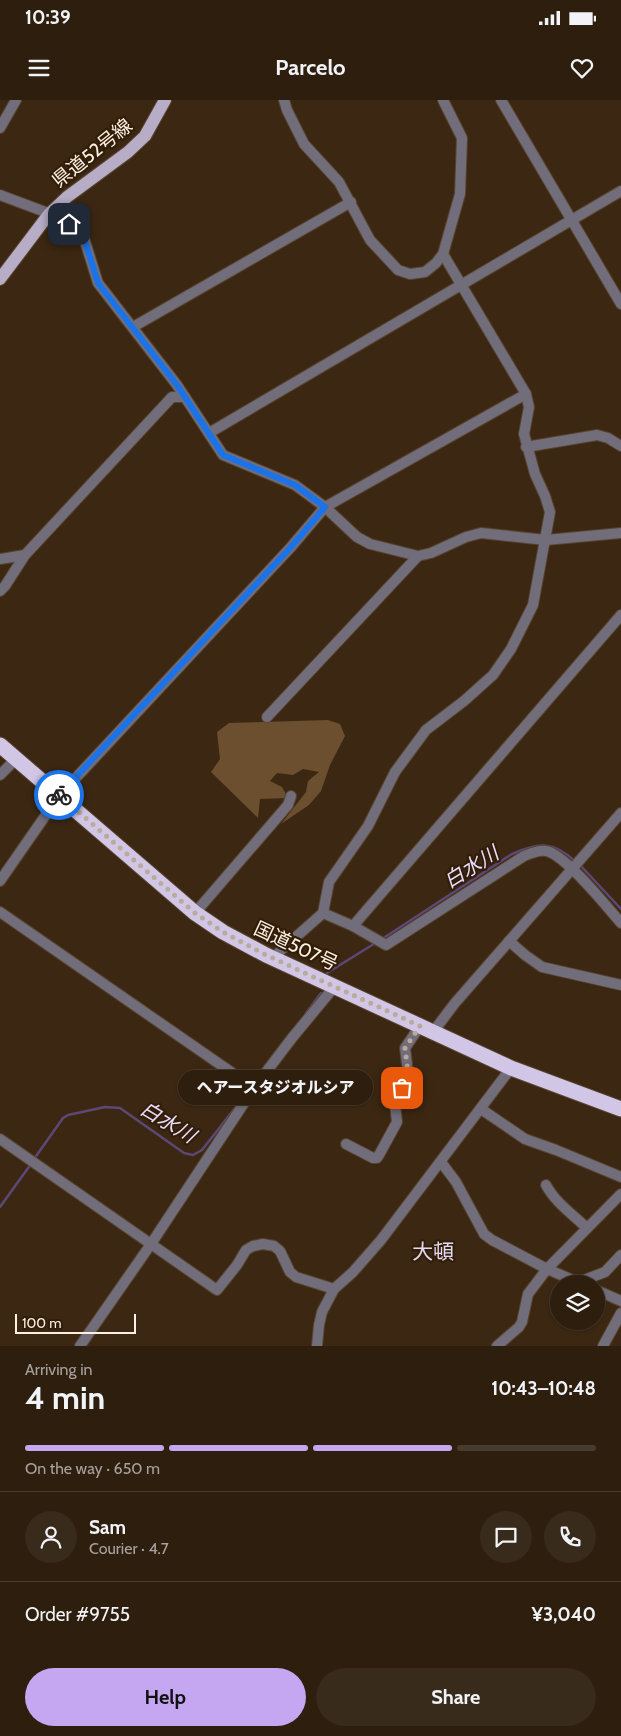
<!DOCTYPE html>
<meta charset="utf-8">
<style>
body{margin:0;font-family:Cabin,"Noto Sans JP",sans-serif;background:#392b1c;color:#f1f3f6;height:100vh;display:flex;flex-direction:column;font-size:19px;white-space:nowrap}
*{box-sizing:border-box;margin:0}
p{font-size:16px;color:#a7a29e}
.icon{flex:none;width:28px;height:28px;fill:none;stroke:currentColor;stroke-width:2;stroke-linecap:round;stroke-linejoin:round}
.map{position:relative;height:1246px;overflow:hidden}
.details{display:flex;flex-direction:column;background:#2d1e0e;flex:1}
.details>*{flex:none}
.buttons{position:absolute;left:550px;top:1175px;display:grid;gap:10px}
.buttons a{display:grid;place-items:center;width:55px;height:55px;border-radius:50%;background:#2d1e0e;box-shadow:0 1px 4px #0004,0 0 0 1px #483c2e;font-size:25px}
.scale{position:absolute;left:15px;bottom:12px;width:121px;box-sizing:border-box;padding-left:5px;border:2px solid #fdf0e3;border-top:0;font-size:14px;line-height:18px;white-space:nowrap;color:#fdf0e3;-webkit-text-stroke:4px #321e08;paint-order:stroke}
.pin{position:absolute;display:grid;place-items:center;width:42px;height:42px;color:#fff;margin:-21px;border-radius:10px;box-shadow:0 2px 8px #0006}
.courier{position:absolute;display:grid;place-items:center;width:50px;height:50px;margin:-25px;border:4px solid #1a73e8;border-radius:50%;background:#fff;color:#222;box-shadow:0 1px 6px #0007}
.bubble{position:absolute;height:35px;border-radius:18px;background:#2d1e0e;box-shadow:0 1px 4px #0004,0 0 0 1px #483c2e;font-size:16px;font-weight:800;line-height:35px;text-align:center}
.head em{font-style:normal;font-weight:800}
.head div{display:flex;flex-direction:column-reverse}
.head{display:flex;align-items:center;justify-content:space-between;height:85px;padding:0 25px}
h1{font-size:32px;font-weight:800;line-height:38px}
.bar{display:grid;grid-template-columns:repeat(4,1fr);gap:8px 5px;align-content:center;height:60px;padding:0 25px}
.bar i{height:6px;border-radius:4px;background:#483c2e}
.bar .current{background:#c5a6f0}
.bar p{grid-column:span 4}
.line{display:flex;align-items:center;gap:12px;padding:0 25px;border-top:1px solid #483c2e}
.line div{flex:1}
.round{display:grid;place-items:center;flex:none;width:52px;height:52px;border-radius:26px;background:#392b1c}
.button{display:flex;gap:10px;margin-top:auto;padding:10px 25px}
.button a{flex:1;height:58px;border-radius:30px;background:#c5a6f0;color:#111;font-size:20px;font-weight:800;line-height:58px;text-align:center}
.button a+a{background:#392b1c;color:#f1f3f6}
.status{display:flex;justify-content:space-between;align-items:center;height:35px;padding:0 25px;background:#2d1e0e;direction:ltr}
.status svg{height:14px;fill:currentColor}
header{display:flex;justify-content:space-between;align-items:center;height:65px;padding:0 25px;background:#2d1e0e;font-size:22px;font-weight:800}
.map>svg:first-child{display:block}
.green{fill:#6b4f2f}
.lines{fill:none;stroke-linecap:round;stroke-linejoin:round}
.stream{stroke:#5c4777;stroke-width:2.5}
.minor-casing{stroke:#57442f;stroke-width:12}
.major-casing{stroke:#57442f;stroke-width:14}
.highway-casing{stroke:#57442f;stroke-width:17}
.minor{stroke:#726d7a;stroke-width:10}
.major{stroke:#b7adc7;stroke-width:12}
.highway{stroke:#d2c6e6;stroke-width:15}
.done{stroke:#b9aa9a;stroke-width:5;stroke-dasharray:0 9}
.route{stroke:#1a73e8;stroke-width:6}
.labels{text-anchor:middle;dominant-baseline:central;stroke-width:4.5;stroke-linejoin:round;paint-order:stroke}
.street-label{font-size:19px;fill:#fdf0e3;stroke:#321e08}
.water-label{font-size:20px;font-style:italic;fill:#e9dcfc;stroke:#321e08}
.quarter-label{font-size:21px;fill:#e3d8f4;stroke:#321e08}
</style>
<div class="status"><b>10:39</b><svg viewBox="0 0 49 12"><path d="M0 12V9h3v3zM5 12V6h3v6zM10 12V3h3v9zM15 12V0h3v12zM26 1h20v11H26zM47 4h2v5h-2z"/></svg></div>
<header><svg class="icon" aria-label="menu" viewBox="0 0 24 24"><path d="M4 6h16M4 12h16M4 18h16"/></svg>Parcelo<svg class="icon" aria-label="heart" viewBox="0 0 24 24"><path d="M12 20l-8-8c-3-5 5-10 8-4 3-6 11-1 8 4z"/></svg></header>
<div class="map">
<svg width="621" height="1246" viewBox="0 0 621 1246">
<rect width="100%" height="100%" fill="#3c2812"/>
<path class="green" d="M 328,620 L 340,624 L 345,636 L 330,665 L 321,691 L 309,705 L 281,724 L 306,692 L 308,681 L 319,672 L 303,669 L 293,675 L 277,673 L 270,681 L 282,687 L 288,698 L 260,699 L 258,718 L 211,672 L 220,659 L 217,632 L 229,623 Z"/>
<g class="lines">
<g class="stream">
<path d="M 580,765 L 621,809"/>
<path d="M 382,839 L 512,754 C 539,742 554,741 576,762"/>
<path d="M 327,873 L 377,842"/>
<path d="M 306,913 L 321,893"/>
<path d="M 34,1059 L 63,1018 L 68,1015 L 105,1007 L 120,1008 L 184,1053 L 193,1055 L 202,1050 L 235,1008"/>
<path d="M 0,1107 L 31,1064"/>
</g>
<defs>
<g id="minor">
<path d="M 284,0 L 287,10 L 304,44 L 339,82 L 370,140 L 398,170 L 410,174 L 425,172 L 436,163 L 443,154 L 460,94 L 462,38 L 443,0"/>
<path d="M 501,0 L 621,204"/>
<path d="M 0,28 L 16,0"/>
<path d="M 0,95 L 56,116 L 79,130 L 84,138 L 98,183 L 177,285 L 223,355 L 295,385 L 325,407 L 357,437 L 370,444 L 418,456 L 431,453 L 466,437 L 481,433 L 546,440 L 621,433"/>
<path d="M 133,227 L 351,102"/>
<path d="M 209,333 L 621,91"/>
<path d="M 526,347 L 597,335 L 608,338 L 621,346"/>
<path d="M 0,459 L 25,455"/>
<path d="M 0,491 L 5,486 L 25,455 L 172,297 L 185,297"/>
<path d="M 267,617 L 418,456"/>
<path d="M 0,675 L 16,659"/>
<path d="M 0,781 L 59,696 L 291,447 L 325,407 L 526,294"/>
<path d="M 0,812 L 254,988"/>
<path d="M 195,813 L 288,705 L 291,696"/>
<path d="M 323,813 L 353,826 L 386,845 L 524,756 C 531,753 539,750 546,751 C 565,754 607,807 621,823"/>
<path d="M 353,826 L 621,515"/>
<path d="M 509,841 L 525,855 L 542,867 L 621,885"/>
<path d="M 275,859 L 280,851 L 323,813 L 329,782 L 368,726 L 395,672 L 426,630 L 464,601 L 493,575 L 511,549 L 533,505 L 550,412 L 545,396 L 535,374 L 524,334 L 529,307 L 526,294 L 443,154"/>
<path d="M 433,932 L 455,903 L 621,713"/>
<path d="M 481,1009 L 525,1039 L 556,1050 L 621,1077"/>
<path d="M 0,1039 L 217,1190 L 237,1165 L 246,1150 L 253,1146 L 263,1144 L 274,1146 L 280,1151 L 290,1172 L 296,1177 L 334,1189"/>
<path d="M 346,1044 L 373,1058 L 377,1058 L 379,1055 L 397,1022 L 395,1005 L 408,972 L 405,948 L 420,926"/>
<path d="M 441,1062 L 456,1082 L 484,1134 L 492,1140 L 547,1169 L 582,1184"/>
<path d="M 546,1085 C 555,1102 572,1114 587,1128"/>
<path d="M 579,1182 L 605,1172 L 621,1155"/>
<path d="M 596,1190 L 621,1201"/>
<path d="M 80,1246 L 151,1144 L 254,988 L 292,938 L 335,886"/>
<path d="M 317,1246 L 319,1225 L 322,1212 L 334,1189 L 353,1172 L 381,1140 L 511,968"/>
<path d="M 497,1246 L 519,1227 L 522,1222 L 528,1194 L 547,1169 L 621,1094"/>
<path d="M 603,1246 L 621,1213"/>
</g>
<path id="major" d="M 0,179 L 49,114 L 67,97 L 128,52 L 145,36 L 165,0"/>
<path id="highway" d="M 0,645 L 195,813 L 223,832 L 266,855 L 433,932 L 511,968 L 621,1009"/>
</defs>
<use href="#minor" class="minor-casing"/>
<use href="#major" class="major-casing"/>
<use href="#highway" class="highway-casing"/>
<use href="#minor" class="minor"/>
<use href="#major" class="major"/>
<use href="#highway" class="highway"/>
</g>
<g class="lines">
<path class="done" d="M 59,695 L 195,813 L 223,832 L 266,855 L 420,926 L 405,948 L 408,972 L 402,988"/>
<path class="route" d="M 59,695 L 291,447 L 325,407 L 295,385 L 223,355 L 177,285 L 98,183 L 84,138 L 78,130 L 69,124"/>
</g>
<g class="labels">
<g class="street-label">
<text transform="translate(92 53) rotate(-39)">県道52号線</text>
<text transform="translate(296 846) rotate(25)">国道507号</text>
</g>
<g class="water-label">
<text transform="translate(471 767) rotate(-32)">白水川</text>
<text transform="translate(168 1022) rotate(31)">白水川</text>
</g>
<g class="quarter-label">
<text x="433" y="1151">大頓</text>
</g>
</g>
</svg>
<div class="buttons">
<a><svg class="icon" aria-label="layers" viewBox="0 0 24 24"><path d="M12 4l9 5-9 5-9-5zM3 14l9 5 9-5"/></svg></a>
</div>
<div class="scale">100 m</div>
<div class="pin" style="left:402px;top:988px;background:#ea580c"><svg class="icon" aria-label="bag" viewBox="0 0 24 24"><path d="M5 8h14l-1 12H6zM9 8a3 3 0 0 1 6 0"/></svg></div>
<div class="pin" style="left:69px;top:124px;background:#1f2937"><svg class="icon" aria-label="home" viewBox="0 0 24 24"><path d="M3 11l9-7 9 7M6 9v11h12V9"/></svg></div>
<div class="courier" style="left:59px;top:695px"><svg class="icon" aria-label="bike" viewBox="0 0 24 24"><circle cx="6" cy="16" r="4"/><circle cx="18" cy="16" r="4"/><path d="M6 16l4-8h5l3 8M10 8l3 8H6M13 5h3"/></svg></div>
<div class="bubble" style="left:178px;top:970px;width:195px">ヘアースタジオルシア</div>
</div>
<section class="details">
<div class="head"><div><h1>4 min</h1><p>Arriving in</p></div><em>10:43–10:48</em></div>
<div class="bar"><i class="current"></i><i class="current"></i><i class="current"></i><i></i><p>On the way · 650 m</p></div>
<div class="line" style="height:90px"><a class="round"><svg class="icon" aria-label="person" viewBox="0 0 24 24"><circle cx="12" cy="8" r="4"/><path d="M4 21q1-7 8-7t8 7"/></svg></a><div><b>Sam</b><p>Courier · 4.7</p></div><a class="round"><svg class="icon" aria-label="chat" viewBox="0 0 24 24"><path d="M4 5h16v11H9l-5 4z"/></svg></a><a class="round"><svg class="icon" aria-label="phone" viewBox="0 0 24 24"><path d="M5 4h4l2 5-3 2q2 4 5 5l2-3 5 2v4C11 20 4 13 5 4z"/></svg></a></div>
<div class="line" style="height:65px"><div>Order #9755</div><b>¥3,040</b></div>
<div class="button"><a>Help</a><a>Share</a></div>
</section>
